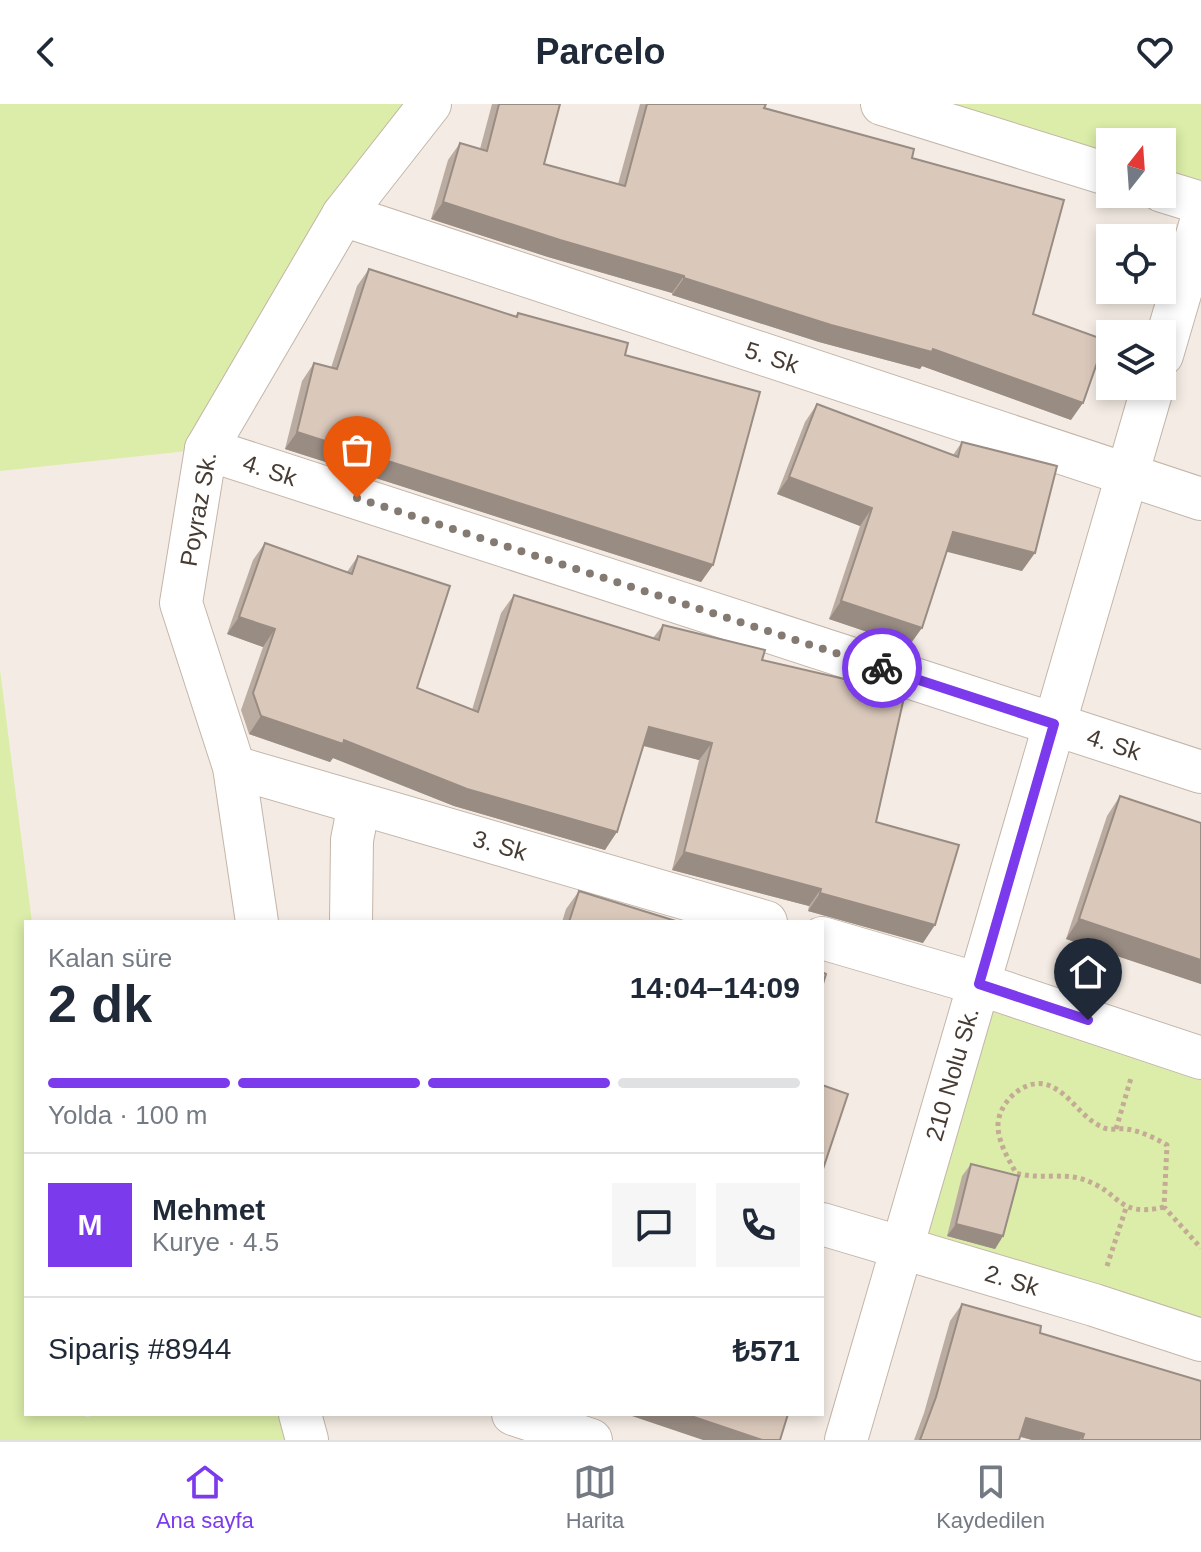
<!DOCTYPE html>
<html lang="tr">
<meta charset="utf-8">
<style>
body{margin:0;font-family:Helvetica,sans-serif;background:#f6f6f7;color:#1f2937;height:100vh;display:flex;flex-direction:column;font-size:30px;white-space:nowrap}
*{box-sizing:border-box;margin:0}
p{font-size:26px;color:#747a83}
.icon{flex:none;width:44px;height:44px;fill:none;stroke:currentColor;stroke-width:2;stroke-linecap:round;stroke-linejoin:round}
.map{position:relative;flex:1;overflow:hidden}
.drawer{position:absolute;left:24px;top:816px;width:800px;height:496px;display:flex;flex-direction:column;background:#fff;border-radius:0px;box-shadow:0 4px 12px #0003}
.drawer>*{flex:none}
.needle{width:52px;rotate:17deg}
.controls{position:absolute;left:1096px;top:24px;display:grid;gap:16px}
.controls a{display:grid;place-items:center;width:80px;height:80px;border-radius:0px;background:#fff;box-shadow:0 4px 12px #0003;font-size:40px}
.pin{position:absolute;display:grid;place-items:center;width:68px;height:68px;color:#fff;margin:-82px -34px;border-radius:50% 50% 50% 0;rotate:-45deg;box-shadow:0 0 8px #0007}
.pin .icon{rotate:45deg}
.courier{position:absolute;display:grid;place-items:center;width:80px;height:80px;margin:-40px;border:6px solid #7c3aed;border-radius:50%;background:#fff;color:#222;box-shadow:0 2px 10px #0007}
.head em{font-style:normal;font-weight:600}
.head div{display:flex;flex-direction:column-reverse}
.head{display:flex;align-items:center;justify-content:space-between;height:136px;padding:0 24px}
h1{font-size:52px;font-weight:600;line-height:60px}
.bar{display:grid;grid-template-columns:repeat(4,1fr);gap:12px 8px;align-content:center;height:96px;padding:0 24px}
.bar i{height:10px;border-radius:6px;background:#e0e1e3}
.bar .selected{background:#7c3aed}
.bar p{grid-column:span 4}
.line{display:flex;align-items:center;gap:20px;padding:0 24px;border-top:2px solid #e0e1e3}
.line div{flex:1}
.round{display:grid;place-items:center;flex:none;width:84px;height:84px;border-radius:0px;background:#f6f6f7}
header{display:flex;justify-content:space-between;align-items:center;height:104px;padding:0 24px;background:#fff;font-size:36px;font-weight:600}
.tab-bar{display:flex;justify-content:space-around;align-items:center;height:112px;border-top:2px solid #e0e1e3;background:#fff;font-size:22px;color:#747a83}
.tab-bar a{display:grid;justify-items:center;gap:4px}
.tab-bar .selected{color:#7c3aed}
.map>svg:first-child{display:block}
.green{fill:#dbeda8}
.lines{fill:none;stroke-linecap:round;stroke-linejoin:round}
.minor-casing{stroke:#c4b5a9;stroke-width:44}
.path{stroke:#c4ab95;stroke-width:5;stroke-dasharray:4 4;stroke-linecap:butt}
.minor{stroke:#fff;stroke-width:42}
.wall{fill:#bbaca1}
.shaded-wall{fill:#998c83}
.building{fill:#dac8bb;stroke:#998c83;stroke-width:2}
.done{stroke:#847a71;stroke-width:8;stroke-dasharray:0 14.4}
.route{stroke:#7c3aed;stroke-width:10}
.labels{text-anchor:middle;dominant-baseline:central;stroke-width:8;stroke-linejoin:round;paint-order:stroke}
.street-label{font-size:24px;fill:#473c33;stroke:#fff}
</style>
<header><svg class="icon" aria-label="back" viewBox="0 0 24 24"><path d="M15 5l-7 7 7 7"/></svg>Parcelo<svg class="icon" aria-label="heart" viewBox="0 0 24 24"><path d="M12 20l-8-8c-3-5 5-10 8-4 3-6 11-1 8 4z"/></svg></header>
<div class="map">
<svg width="1201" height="1336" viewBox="0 0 1201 1336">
<rect width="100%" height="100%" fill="#f4ece4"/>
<g class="green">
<path d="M 0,0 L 430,0 L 206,345 L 0,367 Z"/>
<path d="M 954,0 L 1201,0 L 1201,99 L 1162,87 L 1162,38 L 1110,38 L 1110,71 L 948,20 Z"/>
<path d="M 0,566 L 32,818 L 26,818 L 26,1310 L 85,1310 L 86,1313 L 104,1310 L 300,1310 L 307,1336 L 0,1336 Z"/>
<path d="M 979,880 L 1201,954 L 1201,1236 L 902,1144 Z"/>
</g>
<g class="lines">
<defs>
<g id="minor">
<path d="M 882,0 L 1110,71"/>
<path d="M 1162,87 L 1201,99"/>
<path d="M 343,111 L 1201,395"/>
<path d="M 1162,251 L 1201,118"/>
<path d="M 206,345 L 1201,668"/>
<path d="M 234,663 L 766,818"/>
<path d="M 257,818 L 234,663 L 181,499 L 206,345 L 343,111 L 430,0"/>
<path d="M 351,818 L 352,736 L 359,700"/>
<path d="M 822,834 L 979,880 L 1201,954"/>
<path d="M 822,1120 L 1094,1201 L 1201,1236"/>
<path d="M 300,1310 L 307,1336"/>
<path d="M 513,1310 L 591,1336"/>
<path d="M 846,1336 L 1153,282"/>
</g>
</defs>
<use href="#minor" class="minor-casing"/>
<g class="path">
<path d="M 1116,1025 L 1131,974"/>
<path d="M 1164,1103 C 1117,1114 1122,1089 1085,1076 C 1064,1068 1038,1076 1016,1069 C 1008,1054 999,1040 998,1023 C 997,999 1025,973 1048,981 C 1071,990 1080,1013 1102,1023 C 1109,1027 1118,1024 1126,1025 C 1141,1027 1155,1034 1167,1041 L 1164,1103 L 1201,1144"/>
<path d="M 1107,1162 L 1126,1104"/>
</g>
<use href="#minor" class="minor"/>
</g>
<g class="wall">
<path d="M 492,0 L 560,0 L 544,60 L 618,80 L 640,0 L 766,0 L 764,4 L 912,54 L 1033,210 L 1071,316 L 922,262 L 920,265 L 819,238 L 672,191 L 672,189 L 548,153 L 431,115 L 448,56 L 460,39 L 480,45 Z"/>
<path d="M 369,165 L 515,212 L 518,209 L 625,251 L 713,461 L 701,478 L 285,345 L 302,277 L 314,259 L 331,264 L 357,182 Z"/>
<path d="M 817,300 L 953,351 L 962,338 L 1022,467 L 947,447 L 909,542 L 829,515 L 860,422 L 777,390 L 805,318 Z"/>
<path d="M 265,439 L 347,468 L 358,452 L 417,584 L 472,606 L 501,509 L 514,491 L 653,534 L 663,521 L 762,556 L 876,718 L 923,839 L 808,807 L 809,802 L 672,766 L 699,656 L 643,642 L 605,746 L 454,702 L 333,654 L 330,658 L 249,630 L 241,606 L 263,543 L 227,530 L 253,456 Z"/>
<path d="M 1120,692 L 1201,719 L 1201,880 L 1066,835 L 1107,712 Z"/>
<path d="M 579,787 L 679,818 L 562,818 L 566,805 Z"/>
<path d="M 971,1060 L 1003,1132 L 995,1145 L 947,1132 L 962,1072 Z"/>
<path d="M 962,1200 L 1040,1229 L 1201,1336 L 1032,1336 L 1020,1333 L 1019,1336 L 914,1336 L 924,1309 L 950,1217 Z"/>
</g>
<g class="shaded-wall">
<path d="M 443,98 L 684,172 L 672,189 L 548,153 L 431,115 Z"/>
<path d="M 684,174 L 933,245 L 1083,299 L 1071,316 L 922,262 L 920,265 L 819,238 L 672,191 Z"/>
<path d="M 297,328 L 713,461 L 701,478 L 285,345 Z"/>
<path d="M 789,373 L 872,404 L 860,422 L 777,390 Z"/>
<path d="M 953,428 L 1035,449 L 1022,467 L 940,446 Z"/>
<path d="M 841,497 L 922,524 L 909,542 L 829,515 Z"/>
<path d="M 239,513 L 275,525 L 263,543 L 227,530 Z"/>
<path d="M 261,612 L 344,636 L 617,728 L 605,746 L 454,702 L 333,654 L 330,658 L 249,630 Z"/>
<path d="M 649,623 L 712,639 L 699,656 L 637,640 Z"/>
<path d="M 684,748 L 821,785 L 809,802 L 672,766 Z"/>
<path d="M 820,789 L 935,821 L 923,839 L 808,807 Z"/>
<path d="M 1079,815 L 1201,856 L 1201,880 L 1066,835 Z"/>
<path d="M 956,1120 L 1003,1132 L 995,1145 L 947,1132 Z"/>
<path d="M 626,1310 L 685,1310 L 762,1336 L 703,1336 Z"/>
<path d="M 1026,1314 L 1084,1330 L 1080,1336 L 1032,1336 L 1015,1331 Z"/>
</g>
<g class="building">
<path d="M 499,0 L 560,0 L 544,60 L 625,82 L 647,0 L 766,0 L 764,4 L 914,45 L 912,54 L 1064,96 L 1033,210 L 1105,236 L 1083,299 L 933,245 L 932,248 L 831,221 L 684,174 L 684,172 L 560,136 L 443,98 L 460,39 L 487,47 Z"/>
<path d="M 369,165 L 517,213 L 518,209 L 628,239 L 625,251 L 760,288 L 713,461 L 297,328 L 314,259 L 337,265 Z"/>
<path d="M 817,300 L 958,353 L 962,338 L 1057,362 L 1035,449 L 953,428 L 922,524 L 841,497 L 872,404 L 789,373 Z"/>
<path d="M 265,439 L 352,470 L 358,452 L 450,482 L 417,584 L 478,608 L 514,491 L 659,536 L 663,521 L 765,546 L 762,556 L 905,589 L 876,718 L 959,741 L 935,821 L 820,789 L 821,785 L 684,748 L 712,639 L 649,623 L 617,728 L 467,685 L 344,636 L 343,640 L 261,612 L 253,589 L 275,525 L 239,513 Z"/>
<path d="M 1120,692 L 1201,719 L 1201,856 L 1079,815 Z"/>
<path d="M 579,787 L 679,818 L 569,818 Z"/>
<path d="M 822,868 L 826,870 L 822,883 Z"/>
<path d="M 822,981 L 848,990 L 823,1065 L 822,1065 Z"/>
<path d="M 971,1060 L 1019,1072 L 1003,1132 L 956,1120 Z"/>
<path d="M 962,1200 L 1041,1222 L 1040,1229 L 1201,1277 L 1201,1336 L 1082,1336 L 1084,1330 L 1026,1314 L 1019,1336 L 920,1336 L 936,1293 Z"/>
<path d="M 685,1310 L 788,1310 L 780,1336 L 762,1336 Z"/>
</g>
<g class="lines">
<path class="done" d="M 357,394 L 882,564"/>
<path class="route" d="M 882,564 L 1054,620 L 979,880 L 1088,916"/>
</g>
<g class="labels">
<g class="street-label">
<text transform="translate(772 253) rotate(18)">5. Sk</text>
<text transform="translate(270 366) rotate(18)">4. Sk</text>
<text transform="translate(198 405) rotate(-80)">Poyraz Sk.</text>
<text transform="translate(1114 640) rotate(18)">4. Sk</text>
<text transform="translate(500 741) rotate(16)">3. Sk</text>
<text transform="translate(952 970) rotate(-74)">210 Nolu Sk.</text>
<text transform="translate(1012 1176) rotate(17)">2. Sk</text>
</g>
</g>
</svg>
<div class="controls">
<a><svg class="needle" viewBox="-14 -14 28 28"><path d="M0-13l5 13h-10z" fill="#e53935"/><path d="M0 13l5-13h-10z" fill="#747a83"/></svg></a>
<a><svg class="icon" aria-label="locate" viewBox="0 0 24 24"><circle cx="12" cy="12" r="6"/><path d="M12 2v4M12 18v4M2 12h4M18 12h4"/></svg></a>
<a><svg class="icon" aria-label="layers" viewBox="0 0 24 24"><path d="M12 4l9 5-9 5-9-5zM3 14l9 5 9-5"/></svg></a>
</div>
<div class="pin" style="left:357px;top:394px;background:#ea580c"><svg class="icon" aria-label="bag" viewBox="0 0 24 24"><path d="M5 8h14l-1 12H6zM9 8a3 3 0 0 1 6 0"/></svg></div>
<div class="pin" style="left:1088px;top:916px;background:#1f2937"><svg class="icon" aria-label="home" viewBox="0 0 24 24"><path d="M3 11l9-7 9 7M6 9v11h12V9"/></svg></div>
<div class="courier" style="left:882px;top:564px"><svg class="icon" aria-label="bike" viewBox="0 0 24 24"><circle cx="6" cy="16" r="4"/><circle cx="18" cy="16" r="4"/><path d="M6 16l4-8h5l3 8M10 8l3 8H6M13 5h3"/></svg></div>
<section class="drawer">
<div class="head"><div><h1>2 dk</h1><p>Kalan süre</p></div><em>14:04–14:09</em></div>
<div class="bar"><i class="selected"></i><i class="selected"></i><i class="selected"></i><i></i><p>Yolda · 100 m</p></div>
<div class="line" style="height:144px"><b class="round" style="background:#7c3aed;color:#fff">M</b><div><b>Mehmet</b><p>Kurye · 4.5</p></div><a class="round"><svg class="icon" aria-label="chat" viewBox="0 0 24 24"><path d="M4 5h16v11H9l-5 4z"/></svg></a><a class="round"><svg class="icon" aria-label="phone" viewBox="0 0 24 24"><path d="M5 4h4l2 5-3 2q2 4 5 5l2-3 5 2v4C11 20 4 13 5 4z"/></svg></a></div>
<div class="line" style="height:104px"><div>Sipariş #8944</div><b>₺571</b></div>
</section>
</div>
<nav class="tab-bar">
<a class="selected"><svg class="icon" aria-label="home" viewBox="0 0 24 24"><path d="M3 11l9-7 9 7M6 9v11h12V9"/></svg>Ana sayfa</a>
<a><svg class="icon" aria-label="map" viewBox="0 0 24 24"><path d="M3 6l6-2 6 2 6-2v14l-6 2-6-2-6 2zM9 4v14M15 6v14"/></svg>Harita</a>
<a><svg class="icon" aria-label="saved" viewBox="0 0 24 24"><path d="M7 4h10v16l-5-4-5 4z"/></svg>Kaydedilen</a>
</nav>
